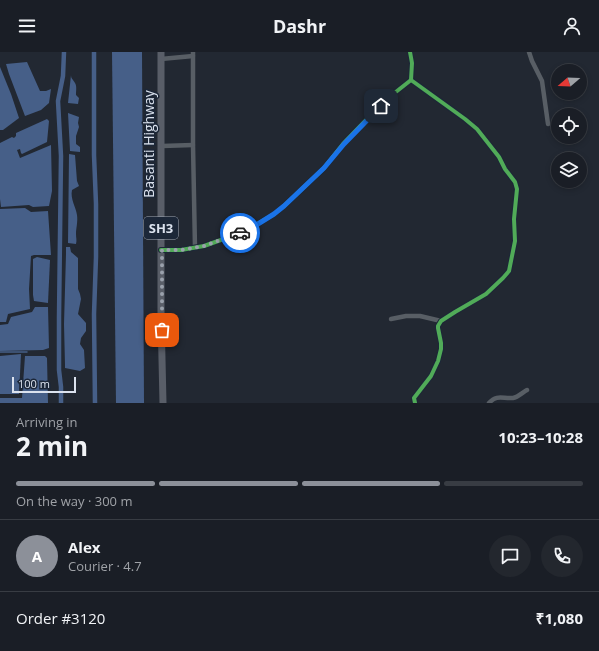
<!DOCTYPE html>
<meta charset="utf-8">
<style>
body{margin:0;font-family:"Open Sans",sans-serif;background:#23272e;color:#f1f3f6;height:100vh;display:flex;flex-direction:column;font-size:15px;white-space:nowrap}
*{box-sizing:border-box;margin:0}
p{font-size:13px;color:#9fa2a7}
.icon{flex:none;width:22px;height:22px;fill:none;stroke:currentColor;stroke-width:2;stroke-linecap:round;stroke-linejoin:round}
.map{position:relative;height:351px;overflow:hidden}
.sheet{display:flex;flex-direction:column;background:#1a1e26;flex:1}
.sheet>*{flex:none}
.needle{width:26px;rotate:251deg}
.controls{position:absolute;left:551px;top:12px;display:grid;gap:8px}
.controls a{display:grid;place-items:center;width:36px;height:36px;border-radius:50%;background:#1a1e26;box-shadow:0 2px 6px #0003,0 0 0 1px #383c43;font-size:20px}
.scale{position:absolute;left:12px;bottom:10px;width:64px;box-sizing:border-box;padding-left:4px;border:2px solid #dbe2ee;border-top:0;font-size:11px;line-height:14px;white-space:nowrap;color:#dbe2ee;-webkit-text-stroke:3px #1c2738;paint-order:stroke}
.pin{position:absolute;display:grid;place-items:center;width:34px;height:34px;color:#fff;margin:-17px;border-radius:8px;box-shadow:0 2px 6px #0006}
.courier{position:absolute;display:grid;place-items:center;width:40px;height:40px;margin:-20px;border:3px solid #1a73e8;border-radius:50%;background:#fff;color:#222;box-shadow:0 1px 5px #0007}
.summary em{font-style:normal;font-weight:700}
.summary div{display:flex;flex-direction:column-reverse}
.summary{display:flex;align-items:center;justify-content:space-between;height:68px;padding:0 16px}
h1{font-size:26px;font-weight:700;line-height:30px}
.bar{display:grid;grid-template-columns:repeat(4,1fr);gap:6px 4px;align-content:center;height:48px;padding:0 16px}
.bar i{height:5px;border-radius:3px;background:#383c43}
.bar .selected{background:#8c9099}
.bar p{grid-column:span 4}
.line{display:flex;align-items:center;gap:10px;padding:0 16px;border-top:1px solid #383c43}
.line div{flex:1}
.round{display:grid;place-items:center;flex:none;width:42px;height:42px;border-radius:21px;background:#23272e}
header{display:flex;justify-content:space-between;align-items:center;height:52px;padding:0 16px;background:#1a1e26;font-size:18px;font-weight:700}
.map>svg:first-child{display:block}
.water{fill:#465f88}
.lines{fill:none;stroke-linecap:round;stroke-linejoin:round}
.stream{stroke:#465f88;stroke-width:1.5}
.canal{stroke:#465f88;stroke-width:4.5}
.street{stroke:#585e65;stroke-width:4.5}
.primary{stroke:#595e68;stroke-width:7}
.cycleway-casing{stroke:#1c2738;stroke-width:6}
.cycleway{stroke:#51ab58;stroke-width:4}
.done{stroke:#9aa1ac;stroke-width:4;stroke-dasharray:0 7.2}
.route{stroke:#1a73e8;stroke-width:5}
.labels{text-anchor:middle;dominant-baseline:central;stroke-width:3;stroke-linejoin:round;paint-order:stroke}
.shield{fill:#1c2738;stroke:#a2aab7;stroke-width:1}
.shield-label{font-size:13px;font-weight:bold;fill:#dbe2ee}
.street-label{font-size:14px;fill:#dbe2ee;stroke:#1c2738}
</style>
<header><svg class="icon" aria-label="menu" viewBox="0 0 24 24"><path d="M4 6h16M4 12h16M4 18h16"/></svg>Dashr<svg class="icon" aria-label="person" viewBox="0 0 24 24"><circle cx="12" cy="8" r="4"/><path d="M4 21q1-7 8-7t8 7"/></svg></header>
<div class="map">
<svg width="599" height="351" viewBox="0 0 599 351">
<rect width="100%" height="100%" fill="#222832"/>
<g class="water">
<path d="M 112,0 L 142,0 L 144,351 L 116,351 Z"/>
<path d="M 27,10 L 40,39 L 46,39 L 51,37 L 49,51 L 41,58 L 25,64 L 9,22 L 6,12 Z"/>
<path d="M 0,15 L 11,42 L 19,66 L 3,78 L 0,78 Z"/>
<path d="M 71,23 C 71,27 73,27 75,31 C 77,34 76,39 76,43 L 79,46 L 78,52 L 68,51 Z"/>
<path d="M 68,61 L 79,65 L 78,71 L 79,75 L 76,84 L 76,92 L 80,95 L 80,100 L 70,99 Z"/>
<path d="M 47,67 L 49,69 L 47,90 L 22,102 L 21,101 L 20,97 L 17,98 L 20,106 L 51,93 L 52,139 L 49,154 L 33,155 L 29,153 L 1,155 L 0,147 L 0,91 L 12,85 L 14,86 L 16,84 L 16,81 Z"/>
<path d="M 69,102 L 75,103 L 77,129 L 79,134 L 72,138 C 70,147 76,155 77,163 C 78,170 76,176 76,182 C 76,186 77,188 76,192 L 68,191 Z"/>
<path d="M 25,156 L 31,160 L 48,159 L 51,203 L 34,203 L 31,204 L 29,237 L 30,257 L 8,262 L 6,270 L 0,270 L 0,157 Z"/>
<path d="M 66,195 L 70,195 L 71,200 L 78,206 L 78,237 L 80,242 L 81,247 L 78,262 L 86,271 L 86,279 L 81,286 L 80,292 L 84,298 L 85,316 L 80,319 L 65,316 L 65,313 L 64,272 L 66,202 Z"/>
<path d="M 37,205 L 50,208 L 48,251 L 34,249 L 33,243 L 33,207 Z"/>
<path d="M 35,255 L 48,255 L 49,296 L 43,298 L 0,299 L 0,273 L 8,272 L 11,265 L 32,260 Z"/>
<path d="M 21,302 L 19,342 L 0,342 L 0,304 Z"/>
<path d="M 25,304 L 45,304 L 47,306 L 48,351 L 0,351 L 0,346 L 22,346 Z"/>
</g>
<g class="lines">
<path class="stream" d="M 0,300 L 27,300"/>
<g class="canal">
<path d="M 94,0 L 94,103 L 96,152 L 96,205 L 94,262 L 95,351"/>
<path d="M 61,351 L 61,335 L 59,318 L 59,265 L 61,104 L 58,49 L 63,24 L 64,0"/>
</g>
<g class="street">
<path d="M 193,0 L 193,93 L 195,196"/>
<path d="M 529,0 L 532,9 L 542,29 L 548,72"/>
<path d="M 161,7 L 193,4"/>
<path d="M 411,28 L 465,67 L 477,77 L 499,105 L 505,117 L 515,130 L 517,137 L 514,167 L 515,189 L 509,219 L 503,226 L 486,242 L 455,260 L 441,269 L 438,274 L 438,276 L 441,291 L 441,297 L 438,309 L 431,324 L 414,346 L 415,351"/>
<path d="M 162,94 L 193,93"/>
<path d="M 161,198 L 181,198 L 204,194 L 246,179 L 274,162 L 284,154 L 324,116 L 343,92 L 370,64 L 392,43 L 411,28 L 412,11 L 410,0"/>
<path d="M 391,267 L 406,264 L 420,264 L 441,269"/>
<path d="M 489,351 C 497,342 503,347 513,346 C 518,345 523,340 527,338"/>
</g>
<path class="primary" d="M 161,0 L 161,263 L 163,351"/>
<defs>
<g id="cycleway">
<path d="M 411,28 L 465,67 L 477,77 L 499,105 L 505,117 L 515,130 L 517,137 L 514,167 L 515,189 L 509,219 L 503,226 L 486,242 L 455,260 L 441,269 L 438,274 L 438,276 L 441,291 L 441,297 L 438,309 L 431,324 L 414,346 L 415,351"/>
<path d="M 161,198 L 181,198 L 204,194 L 246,179 L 274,162 L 284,154 L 324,116 L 343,92 L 370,64 L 392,43 L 411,28 L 412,11 L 410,0"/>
</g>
</defs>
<use href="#cycleway" class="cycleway-casing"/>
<use href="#cycleway" class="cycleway"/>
</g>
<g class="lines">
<path class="done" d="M 162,278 L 162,198 L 181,198 L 204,194 L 240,181"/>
<path class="route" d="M 240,181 L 253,175 L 274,162 L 284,154 L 324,116 L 344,92 L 381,54"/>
</g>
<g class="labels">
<rect class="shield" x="144" y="165" width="34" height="22" rx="3"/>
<g class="shield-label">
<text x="161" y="176">SH3</text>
</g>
<g class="street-label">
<text transform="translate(148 92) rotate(-90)">Basanti Highway</text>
</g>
</g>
</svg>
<div class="controls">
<a><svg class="needle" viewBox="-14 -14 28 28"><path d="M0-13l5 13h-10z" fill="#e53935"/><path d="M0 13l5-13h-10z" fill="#9fa2a7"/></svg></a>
<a><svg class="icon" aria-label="locate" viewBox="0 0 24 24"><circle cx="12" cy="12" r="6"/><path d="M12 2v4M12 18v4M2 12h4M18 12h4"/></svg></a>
<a><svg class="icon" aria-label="layers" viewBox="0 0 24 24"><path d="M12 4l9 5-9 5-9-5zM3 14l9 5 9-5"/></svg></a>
</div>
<div class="scale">100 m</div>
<div class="pin" style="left:162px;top:278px;background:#ea580c"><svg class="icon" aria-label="bag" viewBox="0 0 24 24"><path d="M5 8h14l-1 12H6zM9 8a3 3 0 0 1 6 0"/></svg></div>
<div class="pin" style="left:381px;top:54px;background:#1f2937"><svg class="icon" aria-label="home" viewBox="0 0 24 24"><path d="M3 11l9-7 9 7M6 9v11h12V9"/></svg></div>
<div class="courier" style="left:240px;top:181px"><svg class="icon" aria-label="car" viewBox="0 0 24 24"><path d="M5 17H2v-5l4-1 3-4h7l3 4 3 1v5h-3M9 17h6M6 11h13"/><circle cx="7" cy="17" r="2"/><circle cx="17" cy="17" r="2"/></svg></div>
</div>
<section class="sheet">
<div class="summary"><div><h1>2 min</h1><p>Arriving in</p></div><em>10:23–10:28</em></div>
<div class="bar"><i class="selected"></i><i class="selected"></i><i class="selected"></i><i></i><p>On the way · 300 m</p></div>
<div class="line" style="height:72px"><b class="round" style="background:#8c9099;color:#fff">A</b><div><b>Alex</b><p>Courier · 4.7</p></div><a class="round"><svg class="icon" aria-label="chat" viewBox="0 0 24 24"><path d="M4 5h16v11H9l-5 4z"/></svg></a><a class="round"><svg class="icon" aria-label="phone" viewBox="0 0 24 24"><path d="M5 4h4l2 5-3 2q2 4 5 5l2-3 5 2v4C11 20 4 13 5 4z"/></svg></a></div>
<div class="line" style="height:52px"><div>Order #3120</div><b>₹1,080</b></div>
</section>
